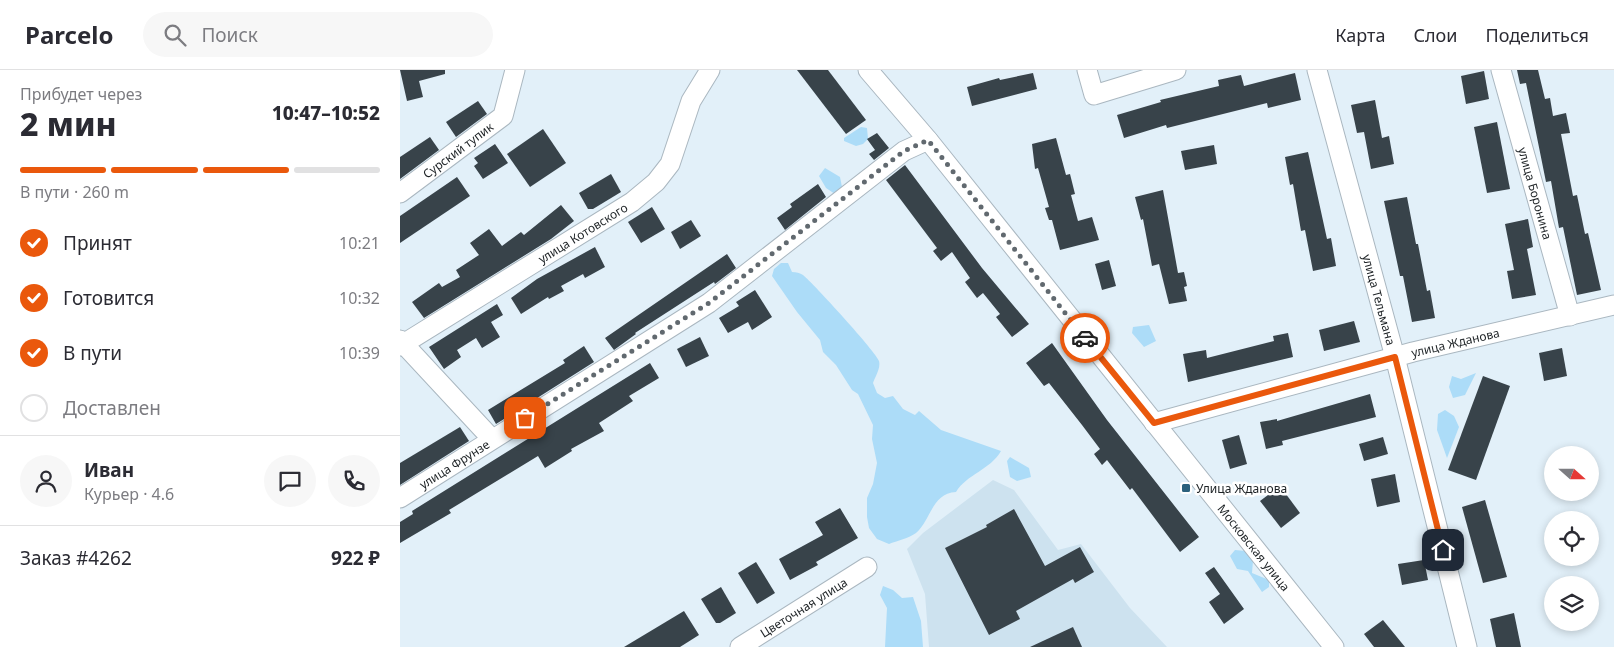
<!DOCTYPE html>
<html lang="ru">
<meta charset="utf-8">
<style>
body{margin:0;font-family:"Noto Sans",sans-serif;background:#f7f7f7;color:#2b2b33;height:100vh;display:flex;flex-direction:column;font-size:19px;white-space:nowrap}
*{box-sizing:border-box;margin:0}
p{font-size:16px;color:#7c7c81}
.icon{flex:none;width:28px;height:28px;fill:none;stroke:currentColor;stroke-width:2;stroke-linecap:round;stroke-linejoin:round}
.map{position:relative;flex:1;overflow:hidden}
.drawer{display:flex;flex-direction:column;background:#fff;width:400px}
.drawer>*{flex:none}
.needle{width:32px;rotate:111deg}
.fabs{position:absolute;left:1144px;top:376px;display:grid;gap:10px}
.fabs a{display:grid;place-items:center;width:55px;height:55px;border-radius:50%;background:#fff;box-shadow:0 2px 8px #0003;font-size:25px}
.pin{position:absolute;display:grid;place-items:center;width:42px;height:42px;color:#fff;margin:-21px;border-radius:10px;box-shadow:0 2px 8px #0006}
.courier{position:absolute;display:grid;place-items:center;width:50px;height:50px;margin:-25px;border:4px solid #ea580c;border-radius:50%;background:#fff;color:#222;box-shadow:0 1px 6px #0007}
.summary em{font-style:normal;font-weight:800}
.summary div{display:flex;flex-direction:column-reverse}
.summary{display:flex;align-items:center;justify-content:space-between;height:85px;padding:0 20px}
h1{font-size:32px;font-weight:800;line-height:38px}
.bar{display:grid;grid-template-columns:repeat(4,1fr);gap:8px 5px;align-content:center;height:60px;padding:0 20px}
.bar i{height:6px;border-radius:4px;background:#e1e1e2}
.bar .on{background:#ea580c}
.bar p{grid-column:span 4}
.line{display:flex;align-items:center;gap:12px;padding:0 20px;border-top:1px solid #e1e1e2}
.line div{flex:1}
.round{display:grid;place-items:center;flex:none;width:52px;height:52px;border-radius:26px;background:#f7f7f7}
ol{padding:0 20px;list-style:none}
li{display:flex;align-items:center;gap:15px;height:55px}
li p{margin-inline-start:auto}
li .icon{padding:5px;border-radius:50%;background:#ea580c;color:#fff;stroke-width:4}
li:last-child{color:#7c7c81}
li i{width:28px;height:28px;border:2px solid #e1e1e2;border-radius:50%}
header{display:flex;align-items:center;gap:30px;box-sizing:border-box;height:70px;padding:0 25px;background:#fff;border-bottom:1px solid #e1e1e2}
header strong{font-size:24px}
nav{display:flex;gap:28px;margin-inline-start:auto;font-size:18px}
.search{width:350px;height:45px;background:#f7f7f7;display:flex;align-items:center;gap:12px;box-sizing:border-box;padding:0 18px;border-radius:28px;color:#7c7c81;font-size:19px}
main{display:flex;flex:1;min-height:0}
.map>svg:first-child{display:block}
.built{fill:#cde2ef}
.green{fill:#acdcf8}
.building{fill:#38434a}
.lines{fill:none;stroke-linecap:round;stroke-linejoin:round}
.minor-casing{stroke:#aab7c0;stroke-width:21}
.minor{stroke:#fff;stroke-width:19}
.done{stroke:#61696f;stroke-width:5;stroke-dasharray:0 9}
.route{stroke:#ea580c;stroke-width:6}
.poi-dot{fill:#2c617d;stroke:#fff;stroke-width:2}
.labels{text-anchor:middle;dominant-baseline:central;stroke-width:5;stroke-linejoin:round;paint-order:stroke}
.street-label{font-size:12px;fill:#1c2124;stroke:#fff}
.poi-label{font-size:12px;fill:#1c2124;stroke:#fff;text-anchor:start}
</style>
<header>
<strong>Parcelo</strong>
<div class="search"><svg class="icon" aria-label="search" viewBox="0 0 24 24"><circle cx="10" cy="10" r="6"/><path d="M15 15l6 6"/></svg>Поиск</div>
<nav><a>Карта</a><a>Слои</a><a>Поделиться</a></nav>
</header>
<main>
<section class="drawer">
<div class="summary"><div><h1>2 мин</h1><p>Прибудет через</p></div><em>10:47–10:52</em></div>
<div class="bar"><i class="on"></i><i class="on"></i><i class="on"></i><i></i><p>В пути · 260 m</p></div>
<ol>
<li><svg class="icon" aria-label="check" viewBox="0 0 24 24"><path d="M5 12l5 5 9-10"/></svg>Принят<p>10:21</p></li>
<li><svg class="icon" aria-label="check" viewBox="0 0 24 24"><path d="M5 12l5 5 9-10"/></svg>Готовится<p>10:32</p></li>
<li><svg class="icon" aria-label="check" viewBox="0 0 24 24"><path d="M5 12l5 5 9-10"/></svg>В пути<p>10:39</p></li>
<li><i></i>Доставлен</li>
</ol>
<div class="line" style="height:90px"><a class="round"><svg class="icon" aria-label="person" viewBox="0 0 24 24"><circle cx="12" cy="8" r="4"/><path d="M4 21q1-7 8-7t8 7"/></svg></a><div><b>Иван</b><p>Курьер · 4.6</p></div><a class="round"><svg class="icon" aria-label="chat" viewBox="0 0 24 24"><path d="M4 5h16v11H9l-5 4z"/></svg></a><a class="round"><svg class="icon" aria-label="phone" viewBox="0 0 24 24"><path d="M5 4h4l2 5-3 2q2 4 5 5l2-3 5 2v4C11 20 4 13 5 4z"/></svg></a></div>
<div class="line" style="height:65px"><div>Заказ #4262</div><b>922 ₽</b></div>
</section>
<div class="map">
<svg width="1214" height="577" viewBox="0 0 1214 577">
<rect width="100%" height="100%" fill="#e2f0f9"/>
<path class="built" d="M 593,410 L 614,420 L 658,480 L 681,474 L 730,538 L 767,577 L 529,577 L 525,524 L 507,479 L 523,463 Z"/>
<g class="green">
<path d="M 461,57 L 467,58 L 468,69 L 463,74 L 456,76 L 444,71 L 444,68 Z"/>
<path d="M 425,98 L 440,107 L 442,117 L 435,124 L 426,118 L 419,106 Z"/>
<path d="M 381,193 L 388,193 L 392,202 C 396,202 400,203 403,205 C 413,213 477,283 479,291 C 481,298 475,307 473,313 L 477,323 L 485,328 L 493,326 L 503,339 L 515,345 L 519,341 L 541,360 L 601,381 C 590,400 567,404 556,422 C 532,423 531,450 516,463 C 509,468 497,471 489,474 L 477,469 L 469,458 L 467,447 L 467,428 L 473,414 L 477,393 L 472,369 L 473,355 L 458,324 L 452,320 L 436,295 L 423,282 L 420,270 L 397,242 L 372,206 L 374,199 Z"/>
<path d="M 749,255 L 756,271 L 744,277 L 732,263 L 733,257 Z"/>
<path d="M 1076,303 L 1065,325 L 1053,328 L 1049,317 L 1052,306 L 1061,309 Z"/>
<path d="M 1045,340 L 1054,346 L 1059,357 L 1047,388 L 1037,360 L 1038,344 Z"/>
<path d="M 610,387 L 629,398 L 631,407 L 617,411 L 610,407 L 607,391 Z"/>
<path d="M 835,480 L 846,481 L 853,491 L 852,503 L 869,510 L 869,517 L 862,522 L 848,501 L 837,499 L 830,486 Z"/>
<path d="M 483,516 L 493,520 L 502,528 L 513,527 L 521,551 L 523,577 L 485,577 L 487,538 L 480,525 Z"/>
</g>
<g class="building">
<path d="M 0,0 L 45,0 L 45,4 L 19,11 L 23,27 L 7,31 Z"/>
<path d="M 397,0 L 428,0 L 466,50 L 446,64 Z"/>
<path d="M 1117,0 L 1138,0 L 1145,29 L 1150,28 L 1153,46 L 1166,43 L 1170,63 L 1161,64 L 1173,126 L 1177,125 L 1185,164 L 1188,163 L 1201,220 L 1177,225 L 1163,157 L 1159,158 L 1151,111 L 1146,112 L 1126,13 L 1120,14 Z"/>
<path d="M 1084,1 L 1089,29 L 1066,34 L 1061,6 Z"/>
<path d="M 633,3 L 637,19 L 572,36 L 567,17 L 599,8 L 600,10 Z"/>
<path d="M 895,3 L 901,30 L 868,38 L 867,33 L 767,58 L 766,55 L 724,68 L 717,45 L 761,32 L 760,30 L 819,16 L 818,10 L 841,5 L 844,16 Z"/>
<path d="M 975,30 L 982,68 L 989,66 L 994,94 L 971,99 L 964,62 L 957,63 L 951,35 Z"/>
<path d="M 78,31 L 87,44 L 56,67 L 46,52 Z"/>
<path d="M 1097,52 L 1110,119 L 1087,123 L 1074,57 Z"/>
<path d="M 143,59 L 166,93 L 130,117 L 107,84 Z"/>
<path d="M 477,63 L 489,78 L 474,90 L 469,84 L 475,80 L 467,69 Z"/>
<path d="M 30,67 L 39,80 L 0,109 L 0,87 Z"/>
<path d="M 656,68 L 666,105 L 670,104 L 675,124 L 671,125 L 678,151 L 692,147 L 699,170 L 660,180 L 652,150 L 649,150 L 645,138 L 649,137 L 638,98 L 635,99 L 632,74 Z"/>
<path d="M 95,74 L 108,93 L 83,109 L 74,96 L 78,93 L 74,88 Z"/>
<path d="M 814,75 L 817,94 L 785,100 L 781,81 Z"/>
<path d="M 908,82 L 927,169 L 931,168 L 936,196 L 913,201 L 905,160 L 901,161 L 893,114 L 890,115 L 885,87 Z"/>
<path d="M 505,95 L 582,198 L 629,254 L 612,267 L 596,247 L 600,244 L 583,223 L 577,228 L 565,212 L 570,208 L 552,182 L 541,191 L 533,181 L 537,178 L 486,110 Z"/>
<path d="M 211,104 L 221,122 L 193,139 L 188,139 L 179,123 Z"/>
<path d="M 57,107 L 70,126 L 0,173 L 0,146 Z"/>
<path d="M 418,114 L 426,127 L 385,160 L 377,148 L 392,137 L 390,134 Z"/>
<path d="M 763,120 L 778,203 L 784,202 L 787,216 L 784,217 L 787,231 L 769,234 L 759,194 L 752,196 L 743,149 L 741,150 L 735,127 Z"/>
<path d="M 1007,127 L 1016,174 L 1018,174 L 1027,221 L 1030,220 L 1035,248 L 1012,252 L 1003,206 L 1000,206 L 984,131 Z"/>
<path d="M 161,135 L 174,151 L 151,169 L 24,248 L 12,232 L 39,213 L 42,217 L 60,207 L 56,200 L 79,185 L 70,173 L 89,159 L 102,176 L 121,162 L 124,165 Z"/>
<path d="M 252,137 L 265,159 L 241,173 L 228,152 Z"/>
<path d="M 1128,149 L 1133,177 L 1127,179 L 1136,225 L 1112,229 L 1107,201 L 1114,200 L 1105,154 Z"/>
<path d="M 291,150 L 301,166 L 280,179 L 271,162 Z"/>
<path d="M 195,177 L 205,197 L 185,208 L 183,204 L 161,216 L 164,221 L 149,229 L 148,227 L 121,244 L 111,228 L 137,209 Z"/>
<path d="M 327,184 L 336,198 L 315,214 L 314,212 L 235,263 L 236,264 L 214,280 L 205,268 Z"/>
<path d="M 709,190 L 716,216 L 702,220 L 695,194 Z"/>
<path d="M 355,220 L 372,247 L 352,260 L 348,252 L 328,263 L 319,248 L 339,236 L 336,232 Z"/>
<path d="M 97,234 L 103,245 L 91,252 L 100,267 L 82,278 L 76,268 L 57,280 L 61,287 L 44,299 L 29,277 Z"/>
<path d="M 954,251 L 960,272 L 924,281 L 919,260 Z"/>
<path d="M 888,263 L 893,287 L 788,312 L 783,284 L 806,280 L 807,288 L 874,271 L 873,266 Z"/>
<path d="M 300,267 L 309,286 L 286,297 L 277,279 Z"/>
<path d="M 652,273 L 707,350 L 799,467 L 780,482 L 732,418 L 730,420 L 707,390 L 702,395 L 694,384 L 700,379 L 682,355 L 649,313 L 644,316 L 626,293 Z"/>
<path d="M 184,276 L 194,292 L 96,354 L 88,340 L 165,293 L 163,290 Z"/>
<path d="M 1162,278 L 1167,306 L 1144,311 L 1139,283 Z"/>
<path d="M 250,293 L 259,308 L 229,326 L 233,331 L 199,353 L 204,361 L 171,379 L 172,381 L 145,398 L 138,386 L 49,440 L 51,443 L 0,473 L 0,452 L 13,444 L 12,441 Z"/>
<path d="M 1083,306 L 1110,316 L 1076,410 L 1048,400 Z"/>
<path d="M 970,324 L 976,347 L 882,371 L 883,375 L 866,379 L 860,352 L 877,349 L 877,351 Z"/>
<path d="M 60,357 L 69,371 L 0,415 L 0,393 Z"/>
<path d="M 839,365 L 847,394 L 830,399 L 822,370 Z"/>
<path d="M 983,367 L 988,384 L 964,391 L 959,374 Z"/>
<path d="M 995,404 L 1000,432 L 977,437 L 971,409 Z"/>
<path d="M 880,416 L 900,443 L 881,458 L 860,431 Z"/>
<path d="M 1085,430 L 1107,507 L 1083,513 L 1062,437 Z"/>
<path d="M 440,438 L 458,468 L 416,492 L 418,495 L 390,510 L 379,489 L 423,465 L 415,452 Z"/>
<path d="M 614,439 L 645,496 L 680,477 L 694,502 L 675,513 L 673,509 L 616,541 L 620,549 L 589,565 L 545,478 L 587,457 L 586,455 Z"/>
<path d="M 1024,490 L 1028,510 L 1002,515 L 998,494 Z"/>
<path d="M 356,492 L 375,523 L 357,534 L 338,503 Z"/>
<path d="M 814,497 L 844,539 L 824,554 L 809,532 L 820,524 L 805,503 Z"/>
<path d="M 321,517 L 336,543 L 320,553 L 316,553 L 301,529 Z"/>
<path d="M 284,541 L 299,565 L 280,577 L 224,577 Z"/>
<path d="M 1114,543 L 1121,577 L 1096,577 L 1090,549 Z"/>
<path d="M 983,550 L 1005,577 L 974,577 L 964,564 Z"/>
<path d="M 673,557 L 682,577 L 630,577 Z"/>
</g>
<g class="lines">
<defs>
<g id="minor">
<path id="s1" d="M 468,0 L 528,70 L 934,577"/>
<path d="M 687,0 L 694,25 L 776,0"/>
<path id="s2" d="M 917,0 L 995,287 L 1067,577"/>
<path id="s3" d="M 1101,0 L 1170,246"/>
<path id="s4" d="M 0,123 L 103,46 L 115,0"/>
<path d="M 0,270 L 92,369"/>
<path id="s5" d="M 0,276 L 232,132 L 256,112 L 270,94 L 291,31 L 310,0"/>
<path id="s6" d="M 754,353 L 1013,282 L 1214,235"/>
<path id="s7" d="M 0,428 L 309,233 L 504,81 L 528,70"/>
<path id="s8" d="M 340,577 L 467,497"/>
</g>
</defs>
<use href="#minor" class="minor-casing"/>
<use href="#minor" class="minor"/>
</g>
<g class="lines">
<path class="done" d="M 125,348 L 309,233 L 504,81 L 528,70 L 685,268"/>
<path class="route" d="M 685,268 L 754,353 L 995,287 L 1043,480"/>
</g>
<rect class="poi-dot" x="781" y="413" width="10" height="10" rx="2.5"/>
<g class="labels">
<g class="street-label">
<text stroke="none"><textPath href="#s4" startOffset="72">Сурский тупик</textPath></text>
<text stroke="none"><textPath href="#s3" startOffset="128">улица Боронина</textPath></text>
<text stroke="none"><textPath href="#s5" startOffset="215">улица Котовского</textPath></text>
<text stroke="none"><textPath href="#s2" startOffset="238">улица Тельмана</textPath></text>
<text stroke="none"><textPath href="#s6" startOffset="312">улица Жданова</textPath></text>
<text stroke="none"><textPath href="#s7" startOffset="64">улица Фрунзе</textPath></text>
<text stroke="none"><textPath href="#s1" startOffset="614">Московская улица</textPath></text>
<text stroke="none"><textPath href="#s8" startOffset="75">Цветочная улица</textPath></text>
</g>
<g class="poi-label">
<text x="796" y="418">Улица Жданова</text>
</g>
</g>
</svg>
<div class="fabs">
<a><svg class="needle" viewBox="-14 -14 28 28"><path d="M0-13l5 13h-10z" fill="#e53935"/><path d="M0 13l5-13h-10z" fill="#7c7c81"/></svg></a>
<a><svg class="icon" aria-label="locate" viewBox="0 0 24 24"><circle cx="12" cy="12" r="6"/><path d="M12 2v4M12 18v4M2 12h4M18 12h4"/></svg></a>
<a><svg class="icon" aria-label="layers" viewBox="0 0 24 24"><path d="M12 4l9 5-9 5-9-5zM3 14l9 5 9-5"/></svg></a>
</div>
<div class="pin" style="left:125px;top:348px;background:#ea580c"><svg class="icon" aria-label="bag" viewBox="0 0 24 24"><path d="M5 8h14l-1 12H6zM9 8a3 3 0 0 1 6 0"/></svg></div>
<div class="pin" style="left:1043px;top:480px;background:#1f2937"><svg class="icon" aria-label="home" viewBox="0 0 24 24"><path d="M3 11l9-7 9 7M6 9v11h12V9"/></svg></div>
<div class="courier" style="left:685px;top:268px"><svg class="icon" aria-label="car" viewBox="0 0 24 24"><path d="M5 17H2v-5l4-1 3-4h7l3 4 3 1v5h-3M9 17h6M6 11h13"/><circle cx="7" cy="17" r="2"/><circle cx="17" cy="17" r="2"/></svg></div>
</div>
</main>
